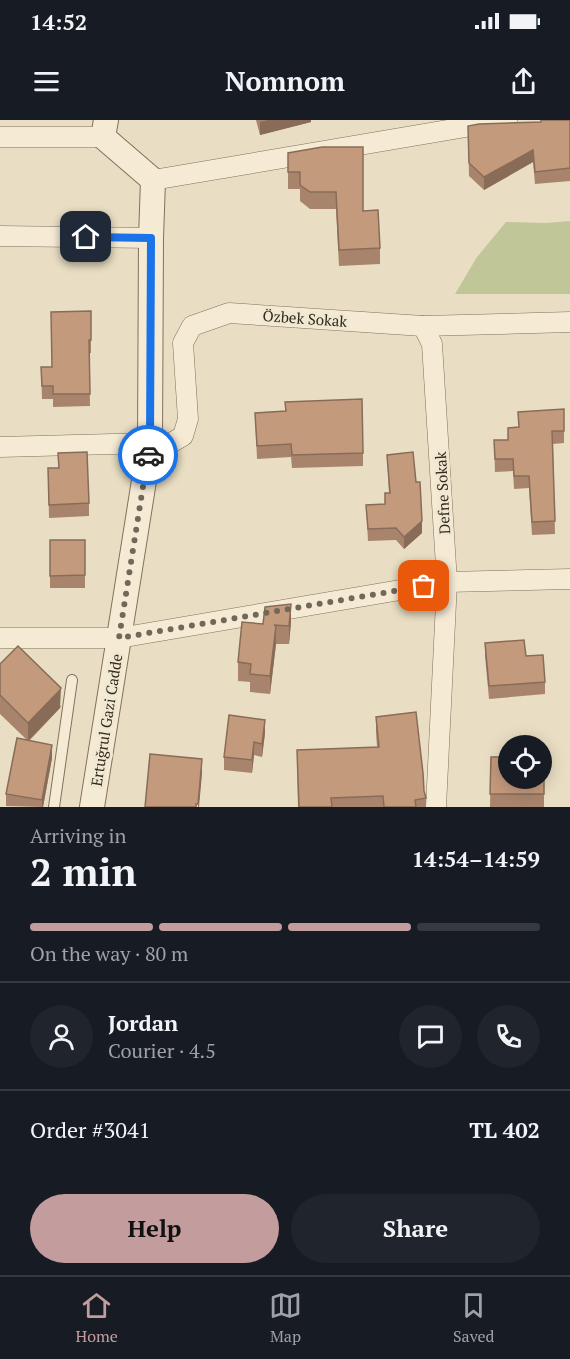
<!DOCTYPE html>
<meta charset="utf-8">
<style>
body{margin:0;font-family:"PT Serif",serif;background:#20242c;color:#f1f3f6;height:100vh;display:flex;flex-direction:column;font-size:22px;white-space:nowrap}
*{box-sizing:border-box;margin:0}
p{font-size:20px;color:#9ea1a6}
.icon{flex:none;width:33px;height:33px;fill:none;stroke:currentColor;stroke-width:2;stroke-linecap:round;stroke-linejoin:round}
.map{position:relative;height:687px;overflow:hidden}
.panel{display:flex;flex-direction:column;background:#171b24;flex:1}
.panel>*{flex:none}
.tools{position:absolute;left:498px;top:615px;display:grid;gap:12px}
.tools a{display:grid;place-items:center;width:54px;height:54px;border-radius:50%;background:#171b24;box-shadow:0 3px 15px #0003;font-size:30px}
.pin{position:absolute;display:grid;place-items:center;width:51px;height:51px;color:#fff;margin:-26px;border-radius:12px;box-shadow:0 3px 9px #0006}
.courier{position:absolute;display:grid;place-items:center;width:60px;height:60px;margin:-30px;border:4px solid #1a73e8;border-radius:50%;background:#fff;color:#222;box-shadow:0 2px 8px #0007}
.overview em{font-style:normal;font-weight:700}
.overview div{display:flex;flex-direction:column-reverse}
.overview{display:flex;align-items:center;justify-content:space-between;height:102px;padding:0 30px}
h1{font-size:39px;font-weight:700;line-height:45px}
.bar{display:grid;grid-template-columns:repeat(4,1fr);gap:9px 6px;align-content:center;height:72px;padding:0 30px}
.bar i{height:8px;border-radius:4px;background:#363941}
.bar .on{background:#c39c9e}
.bar p{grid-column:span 4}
.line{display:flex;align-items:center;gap:15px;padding:0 30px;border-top:2px solid #363941}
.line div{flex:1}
.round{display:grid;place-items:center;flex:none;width:63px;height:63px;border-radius:32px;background:#20242c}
.button{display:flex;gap:12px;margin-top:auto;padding:12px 30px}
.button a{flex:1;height:69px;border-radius:36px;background:#c39c9e;color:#111;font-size:24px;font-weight:700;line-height:69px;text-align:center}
.button a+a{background:#20242c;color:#f1f3f6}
.status{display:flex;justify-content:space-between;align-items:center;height:42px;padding:0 30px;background:#171b24;direction:ltr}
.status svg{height:16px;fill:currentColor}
header{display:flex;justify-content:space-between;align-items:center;height:78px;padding:0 30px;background:#171b24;font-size:27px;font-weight:700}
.dock{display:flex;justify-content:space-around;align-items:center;height:84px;border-top:2px solid #363941;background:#171b24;font-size:16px;color:#9ea1a6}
.dock a{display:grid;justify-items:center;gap:3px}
.dock .on{color:#c39c9e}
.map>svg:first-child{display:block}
.green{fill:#c1c698}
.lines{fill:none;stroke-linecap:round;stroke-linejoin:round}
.service-casing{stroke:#82705c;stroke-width:12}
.minor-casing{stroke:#82705c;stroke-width:21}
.tertiary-casing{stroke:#82705c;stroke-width:26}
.service{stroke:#f5ebd5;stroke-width:10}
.minor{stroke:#f5ebd5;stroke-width:20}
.tertiary{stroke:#f5ebd5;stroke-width:24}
.wall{fill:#a9846c}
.shaded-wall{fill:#896c58}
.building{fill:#c49a7d;stroke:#896c58;stroke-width:1.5}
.done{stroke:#736858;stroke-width:6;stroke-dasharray:0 10.8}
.route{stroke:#1a73e8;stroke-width:8}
.labels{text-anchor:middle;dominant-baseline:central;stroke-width:6;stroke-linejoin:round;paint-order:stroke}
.street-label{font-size:15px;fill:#33281e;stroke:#f1e8d2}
</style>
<div class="status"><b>14:52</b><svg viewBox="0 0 49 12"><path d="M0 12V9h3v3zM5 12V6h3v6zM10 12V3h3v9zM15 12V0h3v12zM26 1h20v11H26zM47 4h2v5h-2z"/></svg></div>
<header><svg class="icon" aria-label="menu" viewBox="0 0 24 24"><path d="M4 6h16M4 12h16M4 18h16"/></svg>Nomnom<svg class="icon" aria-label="share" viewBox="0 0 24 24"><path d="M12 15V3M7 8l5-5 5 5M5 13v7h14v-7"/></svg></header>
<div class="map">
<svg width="570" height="687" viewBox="0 0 570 687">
<rect width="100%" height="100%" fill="#e9dec3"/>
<path class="green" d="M 570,101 L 570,174 L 455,174 L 477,137 L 506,102 L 546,103 Z"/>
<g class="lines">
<defs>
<path id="service" d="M 54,687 L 72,560"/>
<g id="minor">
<path d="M 0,17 L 103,17"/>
<path d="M 153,60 L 507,0"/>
<path d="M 0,116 L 151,118"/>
<path d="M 423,206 L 432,224 L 447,462 L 436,687"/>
<path d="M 0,327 L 150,323 L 166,326 L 183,316 L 188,299 L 183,223 L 192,206 L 229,193 L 423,206 L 570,202"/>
<path d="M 0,518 L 119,518 L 447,462 L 570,459"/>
</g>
<path id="tertiary" d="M 92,687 L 150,323 L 151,118 L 153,60 L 103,17 L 106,0"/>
</defs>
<use href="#service" class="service-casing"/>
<use href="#minor" class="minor-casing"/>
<use href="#tertiary" class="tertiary-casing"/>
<use href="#service" class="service"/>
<use href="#minor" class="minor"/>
<use href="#tertiary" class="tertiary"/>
</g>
<g class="wall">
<path d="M 256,0 L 311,0 L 311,2 L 260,15 Z"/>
<path d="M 570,0 L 570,61 L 535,64 L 533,42 L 484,70 L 469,56 L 468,6 Z"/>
<path d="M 288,33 L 363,91 L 380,128 L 380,144 L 339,146 L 336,89 L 310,89 L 300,81 L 300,69 L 288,69 Z"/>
<path d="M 91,191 L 91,233 L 89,233 L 90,286 L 53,287 L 53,279 L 42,279 L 41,247 L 51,247 Z"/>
<path d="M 285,282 L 363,333 L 363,346 L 292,348 L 291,337 L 257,339 L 255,293 L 285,291 Z"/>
<path d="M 564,289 L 564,323 L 553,324 L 555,414 L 532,415 L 529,368 L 514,369 L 513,351 L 495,352 L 494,320 L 508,320 L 508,308 L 519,307 L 518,292 Z"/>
<path d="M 387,335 L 422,413 L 404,429 L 396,420 L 368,421 L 366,385 L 385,384 L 385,373 L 389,373 Z"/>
<path d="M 48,348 L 89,383 L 89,396 L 49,398 Z"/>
<rect x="50" y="420" width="35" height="48"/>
<path d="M 291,502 L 289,524 L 276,524 L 270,574 L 250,572 L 250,562 L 238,561 L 238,542 L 263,504 Z"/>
<path d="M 485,523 L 526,536 L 545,562 L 545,574 L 489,579 L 485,536 Z"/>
<path d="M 0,544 L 61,586 L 60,588 L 29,621 L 52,638 L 43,687 L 6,686 L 6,674 L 27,620 L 0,594 Z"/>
<path d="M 376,597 L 424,671 L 426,678 L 426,687 L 298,687 L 297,630 L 377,627 L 376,613 Z"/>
<path d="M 265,613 L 262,637 L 254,635 L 252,653 L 224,650 L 224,637 Z"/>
<path d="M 491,637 L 508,658 L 544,644 L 544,687 L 490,687 Z"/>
</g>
<g class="shaded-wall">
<path d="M 268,0 L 311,0 L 311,2 L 260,15 L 260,2 Z"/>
<path d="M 533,30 L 533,42 L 484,70 L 484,57 Z"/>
<path d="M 422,401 L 422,413 L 404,429 L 404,417 Z"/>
<path d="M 291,484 L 291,502 L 289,524 L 289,506 Z"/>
<path d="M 276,506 L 276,524 L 270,574 L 270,556 Z"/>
<path d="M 61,568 L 60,588 L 28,621 L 28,603 Z"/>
<path d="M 265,600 L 265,613 L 262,637 L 262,624 Z"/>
<path d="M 254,622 L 254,635 L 252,653 L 252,640 Z"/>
<path d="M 52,625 L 52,638 L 43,687 L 42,687 L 42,680 Z"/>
<path d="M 202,639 L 202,654 L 199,687 L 198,687 Z"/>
</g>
<g class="building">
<path d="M 541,0 L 570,0 L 570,48 L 535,52 L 533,30 L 484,57 L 469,43 L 468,6 L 479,4 L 541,2 Z"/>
<path d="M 322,27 L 363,27 L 363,91 L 378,90 L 380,128 L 339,130 L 336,72 L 310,72 L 300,65 L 300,52 L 288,52 L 288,33 Z"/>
<path d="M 91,191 L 91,220 L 89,220 L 90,274 L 53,274 L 53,266 L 42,266 L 41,247 L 52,247 L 51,192 Z"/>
<path d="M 362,279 L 363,333 L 292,335 L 291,324 L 257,326 L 255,293 L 286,291 L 285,282 Z"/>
<path d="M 564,289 L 564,311 L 552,311 L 555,401 L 532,402 L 529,356 L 514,356 L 513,339 L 495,339 L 494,320 L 508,320 L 508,308 L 519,307 L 518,292 Z"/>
<path d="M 87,332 L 89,383 L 49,385 L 48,348 L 59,348 L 58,333 Z"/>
<path d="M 413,332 L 416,362 L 420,362 L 422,401 L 404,417 L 396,408 L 368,409 L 366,385 L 385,384 L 385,373 L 390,373 L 387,335 Z"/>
<path d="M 50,420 L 85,420 L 85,455 L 50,456 Z"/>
<path d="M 291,484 L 289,506 L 274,505 L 276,506 L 270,556 L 250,554 L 251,544 L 238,542 L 242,502 L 263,504 L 265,487 Z"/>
<path d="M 524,520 L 526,536 L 543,535 L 545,562 L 489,566 L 485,523 Z"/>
<path d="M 18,526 L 61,568 L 60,570 L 28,603 L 0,575 L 0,544 Z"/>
<path d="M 416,592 L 423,653 L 424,671 L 426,678 L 415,680 L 416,687 L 384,687 L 383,676 L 331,678 L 332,687 L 299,687 L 297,630 L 379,627 L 376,597 Z"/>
<path d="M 229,595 L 265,600 L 262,624 L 254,622 L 252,640 L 224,637 Z"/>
<path d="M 17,618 L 52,625 L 42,680 L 6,674 Z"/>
<path d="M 150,634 L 202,639 L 198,684 L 196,684 L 196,687 L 145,687 Z"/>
<path d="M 491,637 L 508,637 L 508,658 L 542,658 L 542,643 L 544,644 L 544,674 L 490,674 Z"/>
</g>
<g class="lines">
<path class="done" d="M 148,335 L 119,518 L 424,466"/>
<path class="route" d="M 86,117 L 151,118 L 150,323 L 148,335"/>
</g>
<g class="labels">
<g class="street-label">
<text transform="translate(305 198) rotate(4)">Özbek Sokak</text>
<text transform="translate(442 373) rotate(-93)">Defne Sokak</text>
<text transform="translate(106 600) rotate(-81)">Ertuğrul Gazi Cadde</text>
</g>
</g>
</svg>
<div class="tools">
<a><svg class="icon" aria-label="locate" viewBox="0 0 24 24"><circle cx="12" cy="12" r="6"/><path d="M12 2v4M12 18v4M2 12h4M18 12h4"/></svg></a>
</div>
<div class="pin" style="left:424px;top:466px;background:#ea580c"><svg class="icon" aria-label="bag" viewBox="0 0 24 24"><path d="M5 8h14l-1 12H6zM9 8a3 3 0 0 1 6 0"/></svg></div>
<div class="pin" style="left:86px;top:117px;background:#1f2937"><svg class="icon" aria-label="home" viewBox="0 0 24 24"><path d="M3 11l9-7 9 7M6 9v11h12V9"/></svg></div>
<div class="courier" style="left:148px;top:335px"><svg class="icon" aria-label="car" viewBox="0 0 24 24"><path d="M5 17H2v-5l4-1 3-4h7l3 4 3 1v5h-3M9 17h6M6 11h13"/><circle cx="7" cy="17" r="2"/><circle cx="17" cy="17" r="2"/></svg></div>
</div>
<section class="panel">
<div class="overview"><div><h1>2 min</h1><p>Arriving in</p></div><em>14:54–14:59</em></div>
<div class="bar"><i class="on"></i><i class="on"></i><i class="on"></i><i></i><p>On the way · 80 m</p></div>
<div class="line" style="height:108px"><a class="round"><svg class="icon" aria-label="person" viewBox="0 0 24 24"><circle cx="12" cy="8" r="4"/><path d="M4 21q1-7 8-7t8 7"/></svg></a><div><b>Jordan</b><p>Courier · 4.5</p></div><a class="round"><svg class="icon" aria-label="chat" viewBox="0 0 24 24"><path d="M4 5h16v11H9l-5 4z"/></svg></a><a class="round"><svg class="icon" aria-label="phone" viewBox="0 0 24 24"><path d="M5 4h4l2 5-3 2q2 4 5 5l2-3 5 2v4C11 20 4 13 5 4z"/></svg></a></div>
<div class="line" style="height:78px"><div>Order #3041</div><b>TL 402</b></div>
<div class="button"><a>Help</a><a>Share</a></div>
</section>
<nav class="dock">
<a class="on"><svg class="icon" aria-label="home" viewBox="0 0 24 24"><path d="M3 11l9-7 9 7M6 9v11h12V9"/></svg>Home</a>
<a><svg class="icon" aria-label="map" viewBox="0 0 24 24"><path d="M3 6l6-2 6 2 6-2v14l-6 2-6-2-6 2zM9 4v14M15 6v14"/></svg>Map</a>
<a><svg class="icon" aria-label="saved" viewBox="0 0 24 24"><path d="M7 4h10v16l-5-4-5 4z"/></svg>Saved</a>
</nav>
